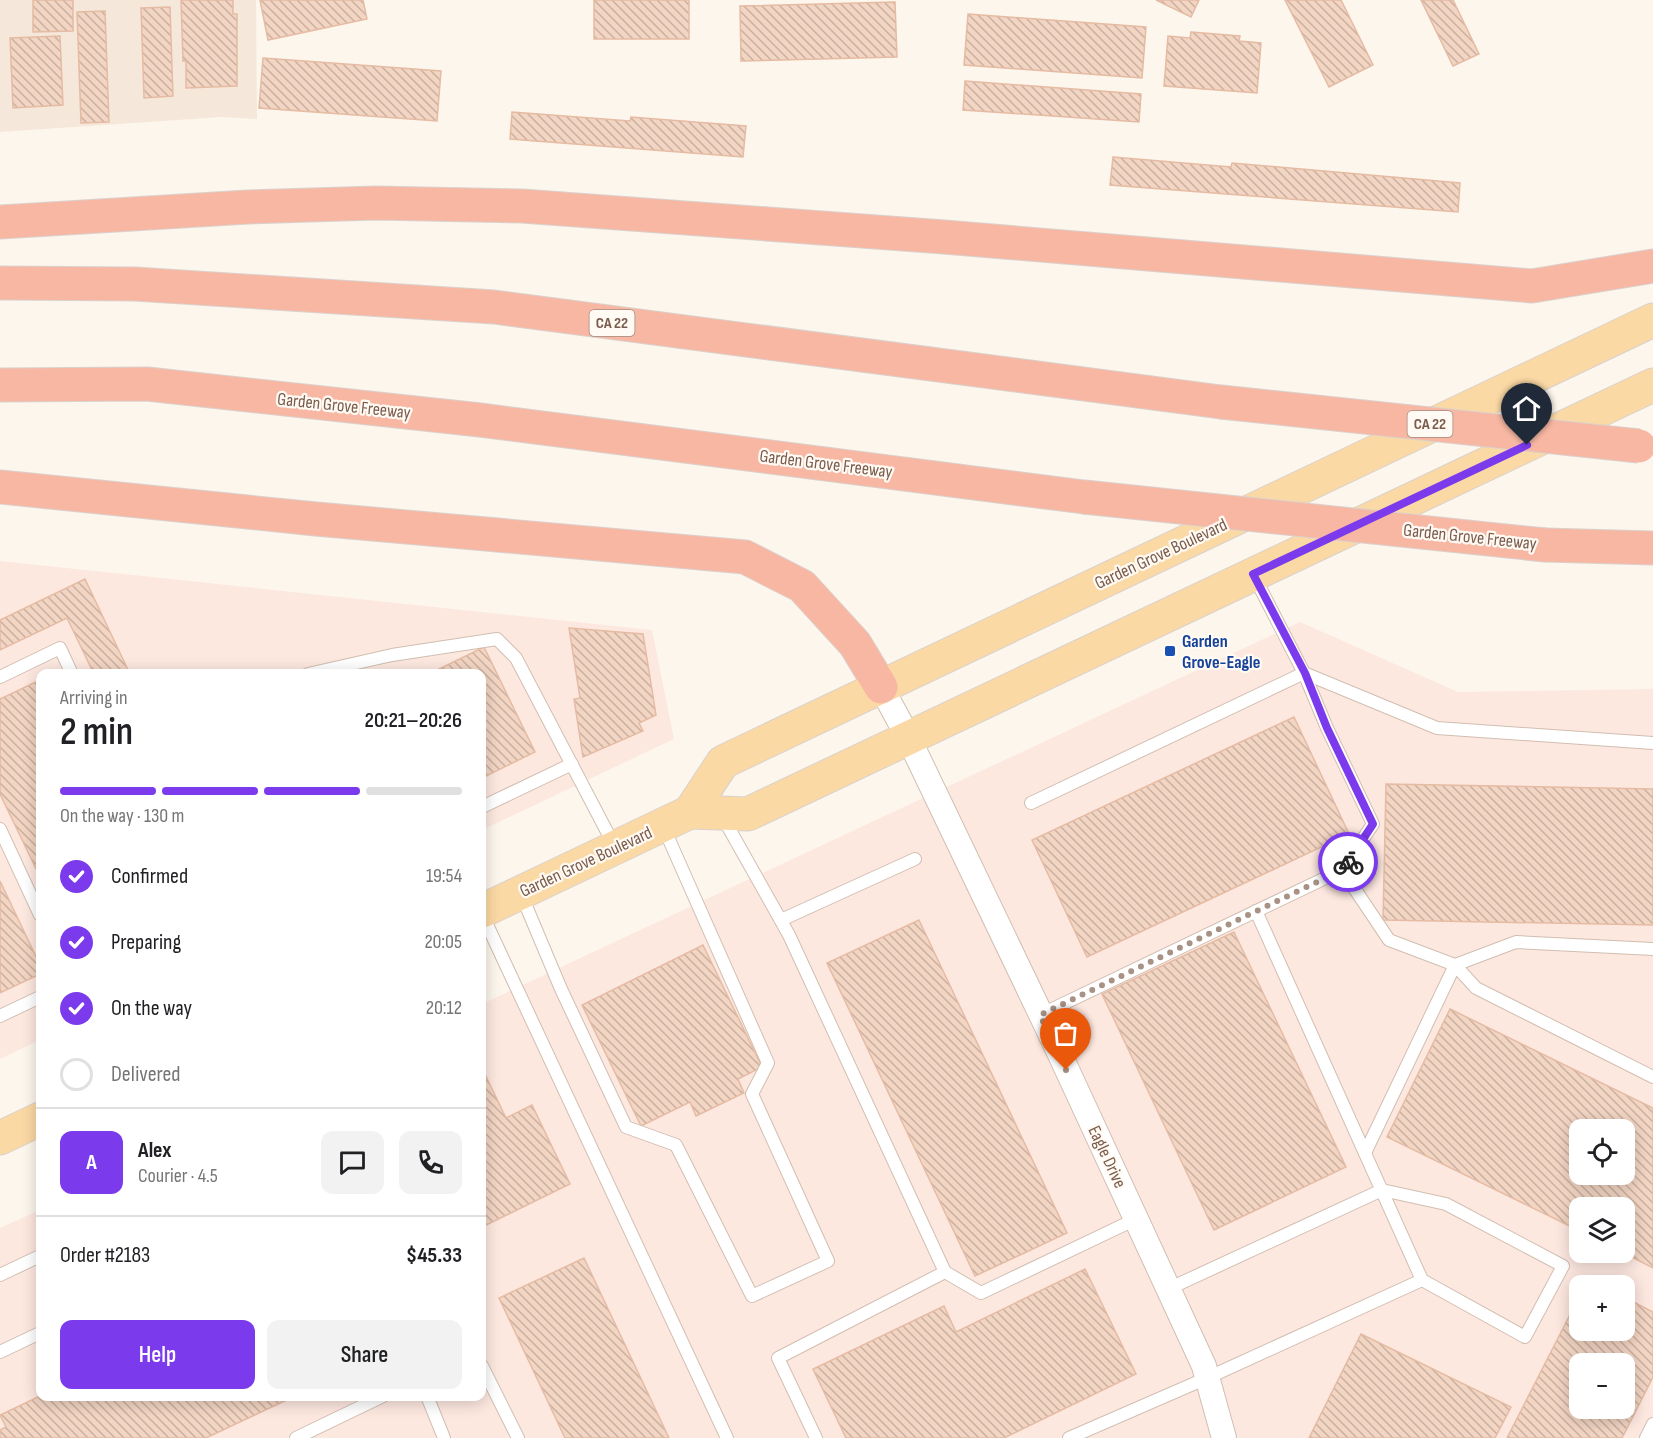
<!DOCTYPE html>
<meta charset="utf-8">
<style>
body{margin:0;font-family:"Sofia Sans Condensed",sans-serif;background:#f2f2f2;color:#202124;height:100vh;display:flex;flex-direction:column;font-size:22px;white-space:nowrap}
*{box-sizing:border-box;margin:0}
p{font-size:20px;color:#757577}
.icon{flex:none;width:33px;height:33px;fill:none;stroke:currentColor;stroke-width:2;stroke-linecap:round;stroke-linejoin:round}
.map{position:relative;flex:1;overflow:hidden}
.drawer{position:absolute;left:36px;top:669px;width:450px;height:732px;display:flex;flex-direction:column;background:#fff;border-radius:12px;box-shadow:0 3px 15px #0003}
.drawer>*{flex:none}
.tools{position:absolute;left:1569px;top:1119px;display:grid;gap:12px}
.tools a{display:grid;place-items:center;width:66px;height:66px;border-radius:12px;background:#fff;box-shadow:0 3px 15px #0003;font-size:30px}
.pin{position:absolute;display:grid;place-items:center;width:51px;height:51px;color:#fff;margin:-62px -26px;border-radius:50% 50% 50% 0;rotate:-45deg;box-shadow:0 0 6px #0007}
.pin .icon{rotate:45deg}
.courier{position:absolute;display:grid;place-items:center;width:60px;height:60px;margin:-30px;border:4px solid #7c3aed;border-radius:50%;background:#fff;color:#222;box-shadow:0 2px 8px #0007}
.summary em{font-style:normal;font-weight:600}
.summary div{display:flex;flex-direction:column-reverse}
.summary{display:flex;align-items:center;justify-content:space-between;height:102px;padding:0 24px}
h1{font-size:39px;font-weight:600;line-height:45px}
.bar{display:grid;grid-template-columns:repeat(4,1fr);gap:9px 6px;align-content:center;height:72px;padding:0 24px}
.bar i{height:8px;border-radius:4px;background:#e0e0e0}
.bar .selected{background:#7c3aed}
.bar p{grid-column:span 4}
.line{display:flex;align-items:center;gap:15px;padding:0 24px;border-top:2px solid #e0e0e0}
.line div{flex:1}
.round{display:grid;place-items:center;flex:none;width:63px;height:63px;border-radius:12px;background:#f2f2f2}
ol{padding:0 24px;list-style:none}
li{display:flex;align-items:center;gap:18px;height:66px}
li p{margin-inline-start:auto}
li .icon{padding:6px;border-radius:50%;background:#7c3aed;color:#fff;stroke-width:4}
li:last-child{color:#757577}
li i{width:33px;height:33px;border:3px solid #e0e0e0;border-radius:50%}
.button{display:flex;gap:12px;margin-top:auto;padding:12px 24px}
.button a{flex:1;height:69px;border-radius:12px;background:#7c3aed;color:#fff;font-size:24px;font-weight:600;line-height:69px;text-align:center}
.button a+a{background:#f2f2f2;color:#202124}
.map>svg:first-child{display:block}
.residential{fill:#f5e8da}
.commercial{fill:#fde8e0;fill-rule:evenodd}
.building{fill:url(#building-back-hatch);stroke:#e6bba3;stroke-width:1.5;fill-rule:evenodd}
.lines{fill:none;stroke-linecap:round;stroke-linejoin:round}
.service-casing{stroke:#d1beb0;stroke-width:14}
.minor-casing{stroke:#d1beb0;stroke-width:26}
.primary-casing{stroke:#dad1cd;stroke-width:35}
.motorway-casing{stroke:#dad1cd;stroke-width:35}
.service{stroke:#fff;stroke-width:12}
.minor{stroke:#fff;stroke-width:24}
.primary{stroke:#fbd9a5;stroke-width:33}
.motorway{stroke:#f7b7a3;stroke-width:33}
.motorway-bridge-casing{stroke:#dad1cd;stroke-width:35;stroke-linecap:butt}
.motorway-bridge{stroke:#f7b7a3;stroke-width:33}
.done{stroke:#a89285;stroke-width:6;stroke-dasharray:0 10.8}
.route{stroke:#7c3aed;stroke-width:8}
.transit-dot{fill:#1a4fb4;stroke:#fffaf3;stroke-width:2}
.labels{text-anchor:middle;dominant-baseline:central;stroke-width:4.5;stroke-linejoin:round;paint-order:stroke}
.shield{fill:#fffaf3;stroke:#a28b7f;stroke-width:1.5}
.shield-label{font-size:16px;font-weight:bold;fill:#7a5c4d}
.street-label{font-size:18px;fill:#7a5c4d;stroke:#fffaf3}
.transit-label{font-size:18px;font-weight:bold;fill:#164399;stroke:#fffaf3;text-anchor:start}
</style>
<div class="map">
<svg width="1653" height="1438" viewBox="0 0 1653 1438">
<defs>
<pattern id="building-back-hatch" width="6" height="6" patternUnits="userSpaceOnUse" patternTransform="scale(1.5)"><rect width="6" height="6" fill="#f3d5c3"/><path d="M-1 5l2 2M0 0l6 6M5-1l2 2" fill="none" stroke="#cab0a1"/></pattern>
</defs>
<rect width="100%" height="100%" fill="#fdf6ec"/>
<path class="residential" d="M 0,0 L 256,0 L 257,119 L 222,117 L 0,132 Z"/>
<g class="commercial">
<path d="M 0,561 L 652,630 L 674,739 L 482,830 L 482,674 L 40,674 L 40,1040 L 0,1059 Z"/>
<path d="M 1300,622 L 1458,692 L 1653,689 L 1653,1438 L 0,1438 L 0,1228 L 40,1210 L 40,1396 L 482,1396 L 482,1004 ZM 1580,1130 L 1624,1130 L 1624,1174 L 1580,1174 ZM 1580,1208 L 1624,1208 L 1624,1252 L 1580,1252 ZM 1580,1286 L 1624,1286 L 1624,1330 L 1580,1330 ZM 1580,1364 L 1624,1364 L 1624,1408 L 1580,1408 Z"/>
</g>
<g class="building">
<path d="M 33,0 L 73,0 L 73,31 L 33,32 Z"/>
<path d="M 181,0 L 233,0 L 233,14 L 237,14 L 237,86 L 186,88 L 186,61 L 183,61 Z"/>
<path d="M 260,0 L 363,0 L 367,19 L 268,40 Z"/>
<rect x="594" y="0" width="95" height="39"/>
<path d="M 1156,0 L 1199,0 L 1191,17 Z"/>
<path d="M 1285,0 L 1341,0 L 1373,65 L 1329,87 Z"/>
<path d="M 1421,0 L 1453,0 L 1479,54 L 1453,66 Z"/>
<path d="M 895,2 L 897,57 L 741,61 L 740,6 Z"/>
<path d="M 170,7 L 173,96 L 144,98 L 141,8 Z"/>
<path d="M 105,11 L 109,122 L 81,123 L 77,12 Z"/>
<path d="M 968,14 L 1146,27 L 1142,78 L 964,65 Z"/>
<path d="M 1191,32 L 1240,36 L 1239,41 L 1261,43 L 1257,93 L 1164,86 L 1168,36 L 1190,38 Z"/>
<path d="M 60,36 L 63,105 L 13,108 L 10,38 Z"/>
<path d="M 263,58 L 441,71 L 437,121 L 259,108 Z"/>
<path d="M 965,81 L 1141,94 L 1139,122 L 963,110 Z"/>
<path d="M 512,112 L 630,121 L 631,117 L 746,126 L 743,157 L 510,139 Z"/>
<path d="M 1113,157 L 1231,167 L 1232,163 L 1460,183 L 1458,212 L 1110,185 Z"/>
<path d="M 85,579 L 130,674 L 94,674 L 67,618 L 0,650 L 0,620 Z"/>
<path d="M 569,628 L 643,634 L 656,715 L 639,723 L 643,731 L 583,757 L 574,699 L 580,698 Z"/>
<path d="M 484,647 L 535,752 L 482,778 L 482,674 L 429,674 Z"/>
<path d="M 40,680 L 40,877 L 0,794 L 0,699 Z"/>
<path d="M 1294,717 L 1349,834 L 1087,957 L 1032,840 Z"/>
<path d="M 1386,784 L 1653,789 L 1653,925 L 1383,920 Z"/>
<path d="M 0,881 L 40,965 L 40,974 L 0,993 Z"/>
<path d="M 919,920 L 1067,1233 L 975,1276 L 827,963 Z"/>
<path d="M 1234,932 L 1346,1167 L 1214,1230 L 1102,994 Z"/>
<path d="M 703,945 L 762,1067 L 738,1079 L 744,1093 L 696,1116 L 690,1102 L 641,1126 L 582,1005 Z"/>
<path d="M 1450,1009 L 1653,1108 L 1653,1268 L 1622,1252 L 1624,1252 L 1624,1208 L 1580,1208 L 1580,1231 L 1387,1137 ZM 1580,1130 L 1624,1130 L 1624,1174 L 1580,1174 Z"/>
<path d="M 482,1068 L 506,1118 L 532,1105 L 570,1184 L 482,1227 Z"/>
<path d="M 584,1258 L 669,1438 L 565,1438 L 499,1298 Z"/>
<path d="M 1085,1269 L 1136,1374 L 1004,1438 L 846,1438 L 813,1369 L 944,1306 L 956,1332 Z"/>
<path d="M 1588,1279 L 1601,1286 L 1584,1286 Z"/>
<path d="M 1580,1295 L 1580,1330 L 1624,1330 L 1624,1297 L 1653,1312 L 1653,1377 L 1622,1438 L 1507,1438 ZM 1580,1364 L 1624,1364 L 1624,1408 L 1580,1408 Z"/>
<path d="M 1361,1334 L 1511,1407 L 1495,1438 L 1309,1438 Z"/>
<path d="M 40,1396 L 295,1396 L 206,1438 L 0,1438 L 0,1430 L 6,1427 L 0,1415 Z"/>
</g>
<g class="lines">
<defs>
<g id="service">
<path d="M 1254,576 L 1304,673 L 1437,728 L 1653,743"/>
<path d="M 308,674 L 392,655 L 497,639 L 516,658 L 615,847"/>
<path d="M 0,677 L 60,648 L 72,674"/>
<path d="M 1031,803 L 1304,673 L 1327,728 L 1373,824 L 1342,870 L 1040,1015"/>
<path d="M 482,807 L 572,764"/>
<path d="M 722,816 L 789,935 L 945,1272 L 778,1358 L 816,1438"/>
<path d="M 0,829 L 40,915"/>
<path d="M 1342,870 L 1389,940 L 1455,965 L 1516,942 L 1653,949"/>
<path d="M 521,894 L 561,989 L 626,1127 L 676,1145 L 752,1296 L 828,1261 L 752,1094 L 768,1063 L 663,826"/>
<path d="M 482,914 L 727,1438"/>
<path d="M 781,920 L 915,859"/>
<path d="M 0,1016 L 40,997"/>
<path d="M 1365,1153 L 1455,965 L 1476,988 L 1653,1077"/>
<path d="M 945,1272 L 981,1293 L 1136,1219"/>
<path d="M 0,1275 L 40,1256"/>
<path d="M 1168,1289 L 1382,1190 L 1446,1204 L 1563,1266 L 1525,1337 L 1422,1280"/>
<path d="M 0,1352 L 40,1333"/>
<path d="M 482,1366 L 518,1438"/>
<path d="M 427,1396 L 444,1438"/>
<path d="M 296,1438 L 383,1396"/>
<path d="M 1069,1438 L 1207,1378 L 1422,1280 L 1256,911"/>
<path d="M 1646,1438 L 1653,1424"/>
</g>
<path id="minor" d="M 881,687 L 908,737 L 1057,1048 L 1204,1366 L 1224,1438"/>
<g id="primary">
<path d="M 690,812 L 723,762 L 1653,320"/>
<path d="M 482,911 L 690,812 L 748,814 L 1653,385"/>
<path d="M 0,1138 L 40,1119"/>
</g>
<g id="motorway">
<path d="M 0,222 L 248,207 L 376,203 L 522,206 L 944,237 L 1532,286 L 1653,266"/>
<path d="M 0,283 L 135,284 L 494,307 L 1221,402"/>
<path d="M 0,385 L 147,384 L 480,420 L 1084,497"/>
<path d="M 0,487 L 316,519 L 745,557 L 802,586 L 855,644 L 881,687"/>
<path d="M 1545,545 L 1653,548"/>
</g>
</defs>
<use href="#service" class="service-casing"/>
<use href="#minor" class="minor-casing"/>
<use href="#primary" class="primary-casing"/>
<use href="#motorway" class="motorway-casing"/>
<use href="#service" class="service"/>
<use href="#minor" class="minor"/>
<use href="#primary" class="primary"/>
<use href="#motorway" class="motorway"/>
<defs>
<g id="motorway-bridge">
<path d="M 1221,402 L 1639,446"/>
<path d="M 1084,497 L 1545,545"/>
</g>
</defs>
<use href="#motorway-bridge" class="motorway-bridge-casing"/>
<use href="#motorway-bridge" class="motorway-bridge"/>
</g>
<g class="lines">
<path class="done" d="M 1066,1070 L 1040,1015 L 1342,870 L 1348,862"/>
<path class="route" d="M 1348,862 L 1373,824 L 1327,728 L 1305,673 L 1253,574 L 1527,445"/>
</g>
<rect class="transit-dot" x="1164" y="645" width="12" height="12" rx="3"/>
<g class="labels">
<g class="shield">
<rect x="589.5" y="310" width="45" height="26" rx="4.5"/>
<rect x="1407.5" y="411" width="45" height="26" rx="4.5"/>
</g>
<g class="shield-label">
<text x="612" y="323">CA 22</text>
<text x="1430" y="424">CA 22</text>
</g>
<g class="street-label">
<text transform="translate(344 406) rotate(6)">Garden Grove Freeway</text>
<text transform="translate(826 464) rotate(7)">Garden Grove Freeway</text>
<text transform="translate(1470 537) rotate(6)">Garden Grove Freeway</text>
<text transform="translate(1161 554) rotate(-25)">Garden Grove Boulevard</text>
<text transform="translate(586 862) rotate(-25)">Garden Grove Boulevard</text>
<text transform="translate(1107 1157) rotate(65)">Eagle Drive</text>
</g>
<g class="transit-label">
<text x="1182" y="641">Garden<tspan x="1182" dy="21">Grove-Eagle</tspan></text>
</g>
</g>
</svg>
<div class="tools">
<a><svg class="icon" aria-label="locate" viewBox="0 0 24 24"><circle cx="12" cy="12" r="6"/><path d="M12 2v4M12 18v4M2 12h4M18 12h4"/></svg></a>
<a><svg class="icon" aria-label="layers" viewBox="0 0 24 24"><path d="M12 4l9 5-9 5-9-5zM3 14l9 5 9-5"/></svg></a>
<a>+</a>
<a>−</a>
</div>
<div class="pin" style="left:1066px;top:1070px;background:#ea580c"><svg class="icon" aria-label="bag" viewBox="0 0 24 24"><path d="M5 8h14l-1 12H6zM9 8a3 3 0 0 1 6 0"/></svg></div>
<div class="pin" style="left:1527px;top:445px;background:#1f2937"><svg class="icon" aria-label="home" viewBox="0 0 24 24"><path d="M3 11l9-7 9 7M6 9v11h12V9"/></svg></div>
<div class="courier" style="left:1348px;top:862px"><svg class="icon" aria-label="bike" viewBox="0 0 24 24"><circle cx="6" cy="16" r="4"/><circle cx="18" cy="16" r="4"/><path d="M6 16l4-8h5l3 8M10 8l3 8H6M13 5h3"/></svg></div>
<section class="drawer">
<div class="summary"><div><h1>2 min</h1><p>Arriving in</p></div><em>20:21–20:26</em></div>
<div class="bar"><i class="selected"></i><i class="selected"></i><i class="selected"></i><i></i><p>On the way · 130 m</p></div>
<ol>
<li><svg class="icon" aria-label="check" viewBox="0 0 24 24"><path d="M5 12l5 5 9-10"/></svg>Confirmed<p>19:54</p></li>
<li><svg class="icon" aria-label="check" viewBox="0 0 24 24"><path d="M5 12l5 5 9-10"/></svg>Preparing<p>20:05</p></li>
<li><svg class="icon" aria-label="check" viewBox="0 0 24 24"><path d="M5 12l5 5 9-10"/></svg>On the way<p>20:12</p></li>
<li><i></i>Delivered</li>
</ol>
<div class="line" style="height:108px"><b class="round" style="background:#7c3aed;color:#fff">A</b><div><b>Alex</b><p>Courier · 4.5</p></div><a class="round"><svg class="icon" aria-label="chat" viewBox="0 0 24 24"><path d="M4 5h16v11H9l-5 4z"/></svg></a><a class="round"><svg class="icon" aria-label="phone" viewBox="0 0 24 24"><path d="M5 4h4l2 5-3 2q2 4 5 5l2-3 5 2v4C11 20 4 13 5 4z"/></svg></a></div>
<div class="line" style="height:78px"><div>Order #2183</div><b>$45.33</b></div>
<div class="button"><a>Help</a><a>Share</a></div>
</section>
</div>
